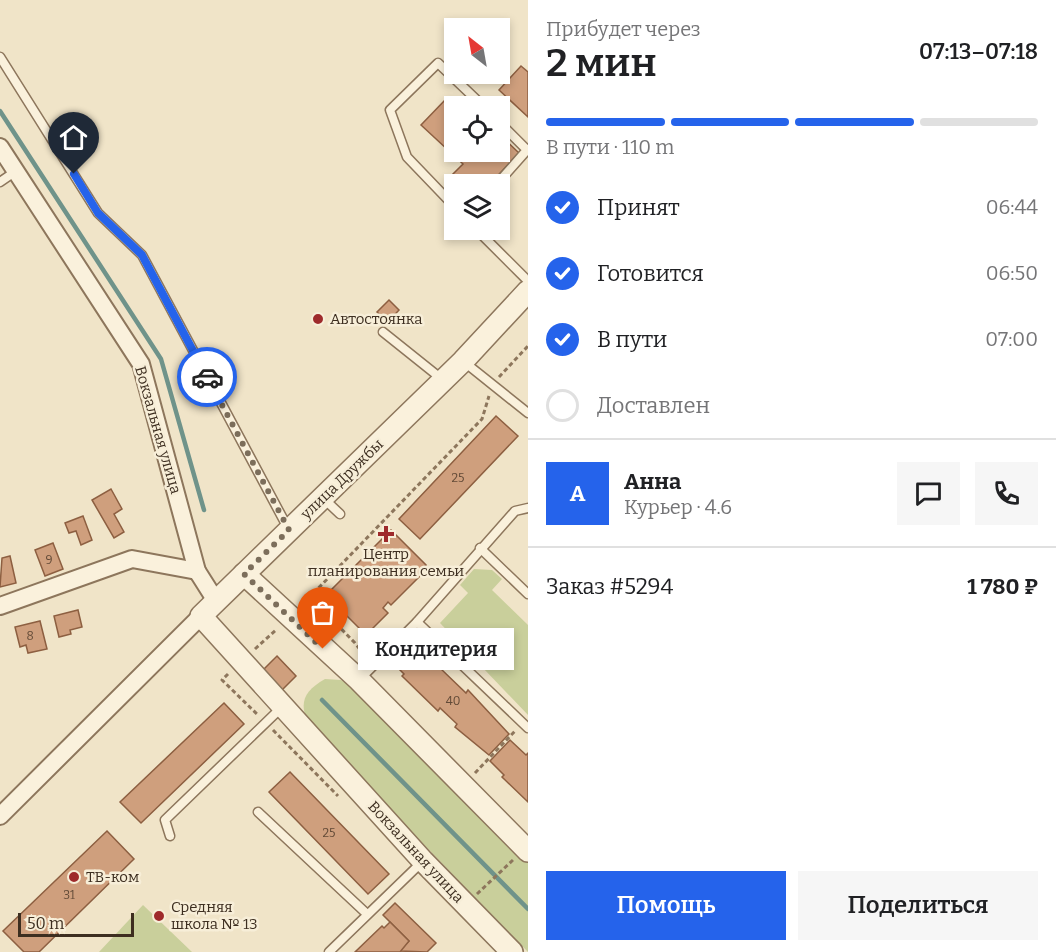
<!DOCTYPE html>
<html lang="ru">
<meta charset="utf-8">
<style>
body{margin:0;font-family:Bitter,serif;background:#f6f6f6;color:#202124;height:100vh;display:flex;flex-direction:column;font-size:22px;white-space:nowrap}
*{box-sizing:border-box;margin:0}
p{font-size:20px;color:#757577}
.icon{flex:none;width:33px;height:33px;fill:none;stroke:currentColor;stroke-width:2;stroke-linecap:round;stroke-linejoin:round}
.map{position:relative;flex:1;overflow:hidden}
.side{display:flex;flex-direction:column;background:#fff;width:528px}
.side>*{flex:none}
.needle{width:39px;rotate:329deg}
.controls{position:absolute;left:444px;top:18px;display:grid;gap:12px}
.controls a{display:grid;place-items:center;width:66px;height:66px;border-radius:0px;background:#fff;box-shadow:0 3px 9px #0003;font-size:30px}
.scale{position:absolute;left:18px;bottom:15px;width:116px;box-sizing:border-box;padding-left:6px;border:3px solid #3d2e20;border-top:0;font-size:16px;line-height:21px;white-space:nowrap;color:#3d2e20;-webkit-text-stroke:4px #f7eed8;paint-order:stroke}
.pin{position:absolute;display:grid;place-items:center;width:51px;height:51px;color:#fff;margin:-62px -26px;border-radius:50% 50% 50% 0;rotate:-45deg;box-shadow:0 0 6px #0007}
.pin .icon{rotate:45deg}
.courier{position:absolute;display:grid;place-items:center;width:60px;height:60px;margin:-30px;border:4px solid #2563eb;border-radius:50%;background:#fff;color:#222;box-shadow:0 2px 8px #0007}
.bubble{position:absolute;height:42px;border-radius:0px;background:#fff;box-shadow:0 3px 9px #0003;font-size:20px;font-weight:600;line-height:42px;text-align:center}
.summary em{font-style:normal;font-weight:600}
.summary div{display:flex;flex-direction:column-reverse}
.summary{display:flex;align-items:center;justify-content:space-between;height:102px;padding:0 18px}
h1{font-size:39px;font-weight:600;line-height:45px}
.bar{display:grid;grid-template-columns:repeat(4,1fr);gap:9px 6px;align-content:center;height:72px;padding:0 18px}
.bar i{height:8px;border-radius:4px;background:#e0e0e0}
.bar .selected{background:#2563eb}
.bar p{grid-column:span 4}
.line{display:flex;align-items:center;gap:15px;padding:0 18px;border-top:2px solid #e0e0e0}
.line div{flex:1}
.round{display:grid;place-items:center;flex:none;width:63px;height:63px;border-radius:0px;background:#f6f6f6}
ol{padding:0 18px;list-style:none}
li{display:flex;align-items:center;gap:18px;height:66px}
li p{margin-inline-start:auto}
li .icon{padding:6px;border-radius:50%;background:#2563eb;color:#fff;stroke-width:4}
li:last-child{color:#757577}
li i{width:33px;height:33px;border:3px solid #e0e0e0;border-radius:50%}
.primary-button{display:flex;gap:12px;margin-top:auto;padding:12px 18px}
.primary-button a{flex:1;height:69px;border-radius:0px;background:#2563eb;color:#fff;font-size:24px;font-weight:600;line-height:69px;text-align:center}
.primary-button a+a{background:#f6f6f6;color:#202124}
main{display:flex;flex:1;min-height:0}
.map>svg:first-child{display:block}
.green{fill:#c9cf9b}
.lines{fill:none;stroke-linecap:round;stroke-linejoin:round}
.stream{stroke:#6f938a;stroke-width:4.5}
.building{fill:#cf9f7d;stroke:#8d5f41;stroke-width:1.5}
.service-casing{stroke:#8d765c;stroke-width:11}
.minor-casing{stroke:#8d765c;stroke-width:20}
.tertiary-casing{stroke:#8d765c;stroke-width:24}
.path{stroke:#8d765c;stroke-width:3;stroke-dasharray:4.5 3;stroke-linecap:butt}
.service{stroke:#faf1dc;stroke-width:8}
.minor{stroke:#faf1dc;stroke-width:16}
.tertiary{stroke:#faf1dc;stroke-width:21}
.done{stroke:#7c6e5b;stroke-width:6;stroke-dasharray:0 10.8}
.route{stroke:#2563eb;stroke-width:8}
.poi-dot{fill:#9e2a2b;stroke:#f7eed8;stroke-width:2}
.labels{text-anchor:middle;dominant-baseline:central;stroke-width:5;stroke-linejoin:round;paint-order:stroke}
.number-label{font-size:12px;fill:#624a37}
.poi-label{font-size:15px;fill:#3d2e20;stroke:#f7eed8;text-anchor:start}
.street-label{font-size:15px;fill:#3d2e20;stroke:#f7eed8}
</style>
<main>
<div class="map">
<svg width="528" height="952" viewBox="0 0 528 952">
<rect width="100%" height="100%" fill="#f0e4c8"/>
<g class="green">
<path d="M 474,569 L 492,570 L 502,579 L 492,590 L 528,625 L 528,715 L 440,623 L 468,593 L 460,585 Z"/>
<path d="M 325,679 L 341,680 L 354,688 L 528,862 L 528,952 L 311,728 C 298,705 302,692 325,679 Z"/>
<path d="M 143,905 L 192,952 L 99,952 Z"/>
</g>
<g class="lines">
<g class="stream">
<path d="M 0,111 L 161,359 L 204,510"/>
<path d="M 322,700 L 528,909"/>
</g>
</g>
<g class="building">
<path d="M 521,66 L 528,72 L 528,117 L 499,90 Z"/>
<path d="M 446,99 L 455,106 L 454,152 L 500,152 L 500,135 L 519,153 L 490,184 L 463,184 L 452,175 L 463,164 L 421,125 Z"/>
<path d="M 389,300 L 399,310 L 388,322 L 377,312 Z"/>
<path d="M 496,416 L 518,436 L 420,539 L 399,519 Z"/>
<path d="M 111,489 L 122,509 L 114,514 L 124,532 L 114,538 L 92,500 Z"/>
<path d="M 83,516 L 92,540 L 81,545 L 76,531 L 69,533 L 65,523 Z"/>
<path d="M 391,530 L 426,565 L 420,570 L 423,573 L 391,605 L 388,602 L 383,608 L 388,613 L 366,635 L 326,595 Z"/>
<path d="M 53,543 L 63,569 L 45,576 L 35,550 Z"/>
<path d="M 10,556 L 16,583 L 0,587 L 2,558 Z"/>
<path d="M 78,610 L 82,627 L 70,630 L 71,634 L 59,637 L 54,616 Z"/>
<path d="M 40,621 L 47,649 L 28,653 L 26,645 L 20,647 L 15,627 Z"/>
<path d="M 410,639 L 426,654 L 428,652 L 443,666 L 441,669 L 466,693 L 468,690 L 509,734 L 489,755 L 455,727 L 457,724 L 440,708 L 438,711 L 402,676 L 404,674 L 390,660 Z"/>
<path d="M 277,656 L 296,676 L 276,696 L 257,676 Z"/>
<path d="M 224,703 L 244,724 L 141,823 L 120,802 Z"/>
<path d="M 510,740 L 526,755 L 528,753 L 528,802 L 502,777 L 504,775 L 490,761 Z"/>
<path d="M 290,772 L 389,874 L 368,894 L 269,792 Z"/>
<path d="M 107,831 L 134,859 L 39,952 L 24,952 L 3,931 Z"/>
<path d="M 395,903 L 436,943 L 427,952 L 399,951 L 409,941 L 383,915 Z"/>
<path d="M 390,922 L 409,941 L 400,952 L 355,952 L 382,926 L 384,928 Z"/>
</g>
<g class="lines">
<defs>
<g id="service">
<path d="M 0,57 L 98,213 L 142,255 L 289,530"/>
<path d="M 0,182 L 16,171"/>
<path d="M 497,184 L 527,150 L 500,123"/>
<path d="M 454,206 L 407,157 L 390,110 L 438,63 L 483,106"/>
<path d="M 477,230 L 528,281"/>
<path d="M 383,332 L 443,380"/>
<path d="M 463,361 L 528,413"/>
<path d="M 323,498 L 340,514"/>
<path d="M 480,548 L 528,594"/>
<path d="M 417,622 L 528,728"/>
<path d="M 360,679 L 417,622 L 515,511 L 528,508"/>
<path d="M 258,812 L 367,914"/>
<path d="M 170,836 L 165,820 L 282,707"/>
<path d="M 329,952 L 423,861"/>
</g>
<g id="minor">
<path d="M 0,147 L 141,364 L 197,571 L 216,601"/>
<path d="M 0,606 L 132,559 L 197,571"/>
<path d="M 0,816 L 201,616"/>
</g>
<g id="tertiary">
<path d="M 244,574 L 359,680 L 528,851"/>
<path d="M 512,952 L 423,861 L 201,616 L 463,361 L 528,291"/>
</g>
</defs>
<use href="#service" class="service-casing"/>
<use href="#minor" class="minor-casing"/>
<use href="#tertiary" class="tertiary-casing"/>
<g class="path">
<path d="M 499,377 L 528,346"/>
<path d="M 310,597 L 355,643 L 366,657"/>
<path d="M 303,604 L 482,419 L 489,396"/>
<path d="M 255,649 L 277,629"/>
<path d="M 228,674 L 222,680 L 258,715"/>
<path d="M 273,730 L 338,796"/>
<path d="M 475,773 L 515,731"/>
<path d="M 477,894 L 514,859"/>
</g>
<use href="#service" class="service"/>
<use href="#minor" class="minor"/>
<use href="#tertiary" class="tertiary"/>
</g>
<g class="lines">
<path class="done" d="M 207,377 L 289,530 L 244,574 L 323,649"/>
<path class="route" d="M 74,174 L 98,213 L 142,255 L 207,377"/>
</g>
<g class="poi-dot">
<circle cx="318" cy="319" r="6"/>
<path d="M383 525h6v6h6v6h-6v6h-6v-6h-6v-6h6z"/>
<circle cx="74" cy="877" r="6"/>
<circle cx="159" cy="916" r="6"/>
</g>
<g class="labels">
<g class="number-label">
<text x="458" y="478">25</text>
<text x="49" y="560">9</text>
<text x="30" y="636">8</text>
<text x="453" y="701">40</text>
<text x="329" y="833">25</text>
<text x="69" y="895">31</text>
</g>
<g class="poi-label">
<text x="330" y="319">Автостоянка</text>
<text x="386" y="554" text-anchor="middle">Центр<tspan x="386" dy="17">планирования семьи</tspan></text>
<text x="86" y="877">ТВ-ком</text>
<text x="171" y="907">Средняя<tspan x="171" dy="17">школа № 13</tspan></text>
</g>
<g class="street-label">
<text transform="translate(158 430) rotate(74)">Вокзальная улица</text>
<text transform="translate(342 479) rotate(-44)">улица Дружбы</text>
<text transform="translate(416 852) rotate(47)">Вокзальная улица</text>
</g>
</g>
</svg>
<div class="controls">
<a><svg class="needle" viewBox="-14 -14 28 28"><path d="M0-13l5 13h-10z" fill="#e53935"/><path d="M0 13l5-13h-10z" fill="#757577"/></svg></a>
<a><svg class="icon" aria-label="locate" viewBox="0 0 24 24"><circle cx="12" cy="12" r="6"/><path d="M12 2v4M12 18v4M2 12h4M18 12h4"/></svg></a>
<a><svg class="icon" aria-label="layers" viewBox="0 0 24 24"><path d="M12 4l9 5-9 5-9-5zM3 14l9 5 9-5"/></svg></a>
</div>
<div class="scale">50 m</div>
<div class="pin" style="left:323px;top:649px;background:#ea580c"><svg class="icon" aria-label="bag" viewBox="0 0 24 24"><path d="M5 8h14l-1 12H6zM9 8a3 3 0 0 1 6 0"/></svg></div>
<div class="pin" style="left:74px;top:174px;background:#1f2937"><svg class="icon" aria-label="home" viewBox="0 0 24 24"><path d="M3 11l9-7 9 7M6 9v11h12V9"/></svg></div>
<div class="courier" style="left:207px;top:377px"><svg class="icon" aria-label="car" viewBox="0 0 24 24"><path d="M5 17H2v-5l4-1 3-4h7l3 4 3 1v5h-3M9 17h6M6 11h13"/><circle cx="7" cy="17" r="2"/><circle cx="17" cy="17" r="2"/></svg></div>
<div class="bubble" style="left:358px;top:628px;width:156px">Кондитерия</div>
</div>
<section class="side">
<div class="summary"><div><h1>2 мин</h1><p>Прибудет через</p></div><em>07:13–07:18</em></div>
<div class="bar"><i class="selected"></i><i class="selected"></i><i class="selected"></i><i></i><p>В пути · 110 m</p></div>
<ol>
<li><svg class="icon" aria-label="check" viewBox="0 0 24 24"><path d="M5 12l5 5 9-10"/></svg>Принят<p>06:44</p></li>
<li><svg class="icon" aria-label="check" viewBox="0 0 24 24"><path d="M5 12l5 5 9-10"/></svg>Готовится<p>06:50</p></li>
<li><svg class="icon" aria-label="check" viewBox="0 0 24 24"><path d="M5 12l5 5 9-10"/></svg>В пути<p>07:00</p></li>
<li><i></i>Доставлен</li>
</ol>
<div class="line" style="height:108px"><b class="round" style="background:#2563eb;color:#fff">А</b><div><b>Анна</b><p>Курьер · 4.6</p></div><a class="round"><svg class="icon" aria-label="chat" viewBox="0 0 24 24"><path d="M4 5h16v11H9l-5 4z"/></svg></a><a class="round"><svg class="icon" aria-label="phone" viewBox="0 0 24 24"><path d="M5 4h4l2 5-3 2q2 4 5 5l2-3 5 2v4C11 20 4 13 5 4z"/></svg></a></div>
<div class="line" style="height:78px"><div>Заказ #5294</div><b>1 780 ₽</b></div>
<div class="primary-button"><a>Помощь</a><a>Поделиться</a></div>
</section>
</main>
